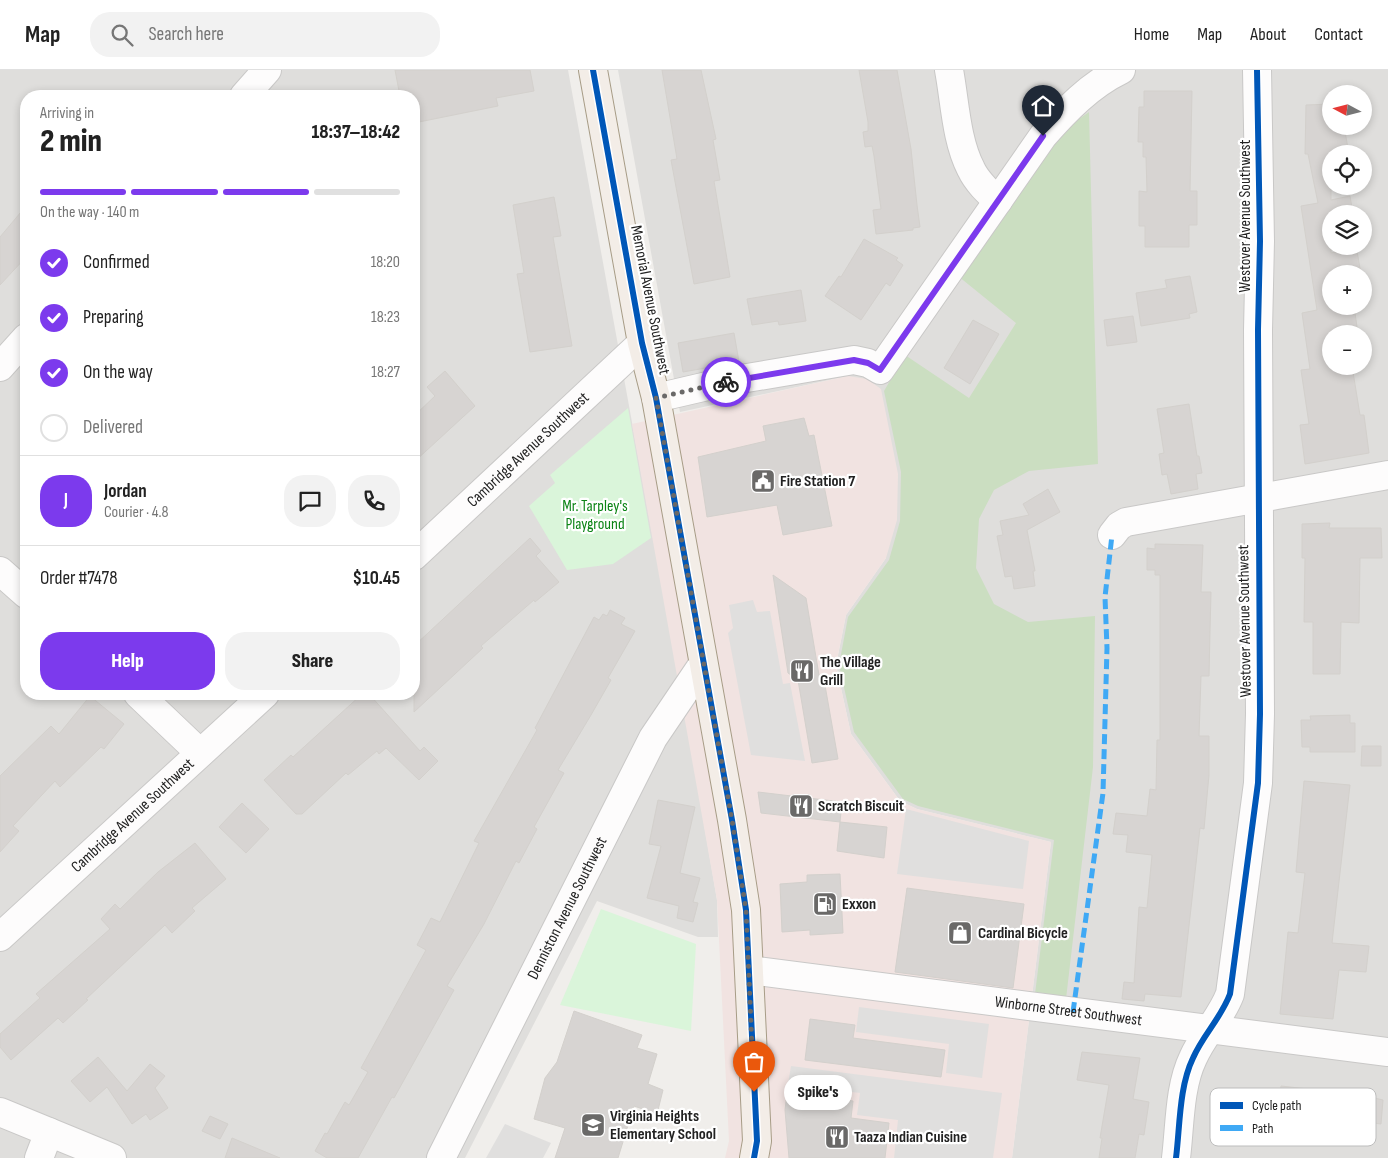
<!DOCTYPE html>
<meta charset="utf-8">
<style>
body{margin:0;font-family:"Sofia Sans Condensed",sans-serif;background:#f2f2f2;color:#222;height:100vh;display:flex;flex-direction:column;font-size:19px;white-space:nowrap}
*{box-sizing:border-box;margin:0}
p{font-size:16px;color:#767676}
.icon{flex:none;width:28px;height:28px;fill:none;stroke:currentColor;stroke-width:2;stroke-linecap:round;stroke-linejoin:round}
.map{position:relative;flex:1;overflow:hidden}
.details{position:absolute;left:20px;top:20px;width:400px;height:610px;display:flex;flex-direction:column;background:#fff;border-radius:20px;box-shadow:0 2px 8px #0003}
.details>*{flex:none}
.needle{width:32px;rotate:277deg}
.tools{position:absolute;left:1322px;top:15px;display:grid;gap:10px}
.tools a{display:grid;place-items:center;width:50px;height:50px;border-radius:50%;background:#fff;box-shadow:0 2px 8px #0003;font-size:25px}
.pin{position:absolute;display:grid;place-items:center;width:42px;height:42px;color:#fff;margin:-51px -21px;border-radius:50% 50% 50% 0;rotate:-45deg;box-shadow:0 0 5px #0007}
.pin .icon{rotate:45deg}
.courier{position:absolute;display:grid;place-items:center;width:50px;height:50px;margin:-25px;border:4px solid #7c3aed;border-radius:50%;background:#fff;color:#222;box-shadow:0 1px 6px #0007}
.bubble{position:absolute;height:35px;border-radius:18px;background:#fff;box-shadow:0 2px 8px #0003;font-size:16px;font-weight:800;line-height:35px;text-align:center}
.head em{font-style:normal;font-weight:800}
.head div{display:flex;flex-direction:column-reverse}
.head{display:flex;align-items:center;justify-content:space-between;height:85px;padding:0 20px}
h1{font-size:32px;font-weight:800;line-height:38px}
.bar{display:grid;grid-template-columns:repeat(4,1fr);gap:8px 5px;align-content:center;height:60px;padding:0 20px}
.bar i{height:6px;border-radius:4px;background:#e0e0e0}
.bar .active{background:#7c3aed}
.bar p{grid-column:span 4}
.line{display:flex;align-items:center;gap:12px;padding:0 20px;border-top:1px solid #e0e0e0}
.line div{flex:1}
.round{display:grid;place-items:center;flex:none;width:52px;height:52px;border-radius:20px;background:#f2f2f2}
ol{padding:0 20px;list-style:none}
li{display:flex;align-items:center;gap:15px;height:55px}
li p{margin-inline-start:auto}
li .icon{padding:5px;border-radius:50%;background:#7c3aed;color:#fff;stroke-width:4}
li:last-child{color:#767676}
li i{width:28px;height:28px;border:2px solid #e0e0e0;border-radius:50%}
.cta{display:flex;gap:10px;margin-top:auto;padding:10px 20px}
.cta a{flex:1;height:58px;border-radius:20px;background:#7c3aed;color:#fff;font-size:20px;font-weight:800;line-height:58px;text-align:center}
.cta a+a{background:#f2f2f2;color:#222}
header{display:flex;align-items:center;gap:30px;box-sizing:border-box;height:70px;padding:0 25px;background:#fff;border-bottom:1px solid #e0e0e0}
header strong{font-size:24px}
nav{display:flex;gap:28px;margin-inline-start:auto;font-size:18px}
.search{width:350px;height:45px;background:#f2f2f2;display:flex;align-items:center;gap:12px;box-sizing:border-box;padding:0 18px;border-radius:20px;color:#767676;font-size:19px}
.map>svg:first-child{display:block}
.residential{fill:#dfdedc;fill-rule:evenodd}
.commercial{fill:#f1e3e1}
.forest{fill:#cbdec1}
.park{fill:#daf5da}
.parking{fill:#e0dfde}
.building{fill:#d7d4d2;stroke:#d3d0cc}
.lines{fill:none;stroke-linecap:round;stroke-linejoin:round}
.minor-casing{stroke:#c9c8c7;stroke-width:30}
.major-casing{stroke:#a79c86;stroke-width:30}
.minor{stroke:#fdfcfc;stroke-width:28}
.major{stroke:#f3ede7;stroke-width:28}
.quiet{stroke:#3fa9f5;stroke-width:5;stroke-dasharray:10 5;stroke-linecap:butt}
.cycleway-casing{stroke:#fff;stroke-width:9}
.cycleway{stroke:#0057b8;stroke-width:6}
.done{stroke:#6a6968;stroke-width:5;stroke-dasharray:0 9}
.route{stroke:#7c3aed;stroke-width:6}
.labels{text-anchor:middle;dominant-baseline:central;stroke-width:4.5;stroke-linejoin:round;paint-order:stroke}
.street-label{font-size:16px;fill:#222;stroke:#fff}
.poi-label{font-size:16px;font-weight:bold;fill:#222;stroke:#fff;text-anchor:start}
.park-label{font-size:16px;fill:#0c8416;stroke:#fff}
.key{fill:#fff;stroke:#bdbdbd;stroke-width:1}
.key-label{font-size:14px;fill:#222}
</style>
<header>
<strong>Map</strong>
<div class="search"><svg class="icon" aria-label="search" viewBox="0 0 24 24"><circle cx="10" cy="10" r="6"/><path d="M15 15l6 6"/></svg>Search here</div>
<nav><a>Home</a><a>Map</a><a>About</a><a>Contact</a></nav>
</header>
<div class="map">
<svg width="1388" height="1088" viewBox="0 0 1388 1088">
<rect width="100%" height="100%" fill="#f0eeeb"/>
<g class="residential">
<path d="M 0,0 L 568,0 L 687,655 L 717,830 L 718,867 L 698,867 L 597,831 L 465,1088 L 0,1088 ZM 26,26 L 414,26 L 414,624 L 26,624 Z"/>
<path d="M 618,0 L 1388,0 L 1388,1088 L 1012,1088 L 1051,772 L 917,739 L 900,731 L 851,664 L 836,595 L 846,545 L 886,488 L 848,306 L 680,342 ZM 1331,24 L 1364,24 L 1364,56 L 1331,56 ZM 1331,84 L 1364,84 L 1364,116 L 1331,116 ZM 1331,144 L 1364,144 L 1364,176 L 1331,176 ZM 1331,204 L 1364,204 L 1364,236 L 1331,236 ZM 1331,264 L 1364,264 L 1364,296 L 1331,296 Z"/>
</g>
<path class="commercial" d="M 848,306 L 867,309 L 881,319 L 898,404 L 897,450 L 886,488 L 846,545 L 836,595 L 851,664 L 900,731 L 917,739 L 1051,772 L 1012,1088 L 725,1088 L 729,1071 L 717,830 L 632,354 Z"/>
<path class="forest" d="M 1089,42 L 1098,394 L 1029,401 L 994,420 L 979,449 L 976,498 L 994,534 L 1028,552 L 1095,546 L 1093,697 L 1066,929 L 1035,924 L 1054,770 L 918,736 L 903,729 L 854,662 L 839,595 L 848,547 L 889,490 L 900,451 L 901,402 L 884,321 L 905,285 L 969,328 L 1016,253 L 958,206 L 1059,63 Z"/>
<g class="park">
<path d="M 628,338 L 651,468 L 613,494 L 567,500 L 529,436 L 555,413 L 550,405 Z"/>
<path d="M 601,839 L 696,874 L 691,961 L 560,935 Z"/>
</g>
<g class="parking">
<path d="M 753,530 L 757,542 L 770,541 L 783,614 L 790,613 L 805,691 L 751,685 L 728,563 L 733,558 L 729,535 Z"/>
<path d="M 906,739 L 1029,771 L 1023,819 L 897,804 Z"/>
<path d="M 859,937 L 989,954 L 982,1008 L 946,1003 L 949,974 L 856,962 Z"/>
<path d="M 791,996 L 1002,1023 L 993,1088 L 894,1088 L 898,1050 L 857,1045 L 860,1023 L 788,1014 Z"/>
<path d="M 505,1054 L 551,1073 L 543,1088 L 486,1088 Z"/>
</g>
<g class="building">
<path d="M 395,0 L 530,0 L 534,21 L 496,28 L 498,36 L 414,53 L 414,26 L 400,26 Z"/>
<path d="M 662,0 L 701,0 L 716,69 L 713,70 L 720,110 L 714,111 L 730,207 L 694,214 L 671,90 L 677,89 Z"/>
<path d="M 859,0 L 897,0 L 911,79 L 917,135 L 920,157 L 913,158 L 913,160 L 876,164 L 873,140 L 881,139 L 874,86 L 872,76 L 865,77 L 863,62 L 868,61 L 868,52 Z"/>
<path d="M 1144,21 L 1192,21 L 1190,121 L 1197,121 L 1197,155 L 1189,155 L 1189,177 L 1145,177 L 1145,156 L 1139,156 L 1139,121 L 1147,122 L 1146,87 L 1143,87 L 1143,72 L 1138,72 L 1139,37 L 1144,37 Z"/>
<path d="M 1331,34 L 1331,56 L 1344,56 L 1349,84 L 1331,84 L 1331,130 L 1350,126 L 1353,144 L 1331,144 L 1331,183 L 1351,179 L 1352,182 L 1357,181 L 1361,204 L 1331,204 L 1331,236 L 1354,236 L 1358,264 L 1331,264 L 1331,296 L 1352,296 L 1360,345 L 1364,345 L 1369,383 L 1305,394 L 1300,355 L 1309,354 L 1301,300 L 1310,299 L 1302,243 L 1317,240 L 1301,136 L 1318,133 L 1308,84 L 1305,84 L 1306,35 Z"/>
<path d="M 554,127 L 561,166 L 553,167 L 572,276 L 530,282 L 517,204 L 524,203 L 513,135 Z"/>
<path d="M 26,136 L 26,187 L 0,215 L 0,167 Z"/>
<path d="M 864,169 L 898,188 L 896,190 L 903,195 L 890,216 L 886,213 L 861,250 L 825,226 L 839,206 L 841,207 Z"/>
<path d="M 1190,206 L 1197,242 L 1189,244 L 1190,248 L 1141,256 L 1136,223 L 1167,218 L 1165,210 Z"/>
<path d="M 801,220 L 806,251 L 779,255 L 778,251 L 752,255 L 747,229 Z"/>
<path d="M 1133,246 L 1137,272 L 1107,276 L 1104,250 Z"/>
<path d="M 973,250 L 999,264 L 970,314 L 944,298 Z"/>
<path d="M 734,263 L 739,292 L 683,302 L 678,273 Z"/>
<path d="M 445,301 L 475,336 L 414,392 L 414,346 L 435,326 L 427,317 Z"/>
<path d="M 1189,334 L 1197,386 L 1199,386 L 1202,403 L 1196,404 L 1198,419 L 1171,424 L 1167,404 L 1162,405 L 1159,384 L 1164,383 L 1157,339 Z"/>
<path d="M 804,348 L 809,366 L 814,365 L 832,456 L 783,465 L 777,435 L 707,447 L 698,387 L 766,371 L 763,356 Z"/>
<path d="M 1048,419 L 1060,442 L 1027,460 L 1035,501 L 1033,501 L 1035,516 L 1014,519 L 1012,506 L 1005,507 L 997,466 L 1003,465 L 1000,451 L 1029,445 L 1023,434 Z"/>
<path d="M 1330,453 L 1329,458 L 1381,458 L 1382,488 L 1360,488 L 1359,553 L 1341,552 L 1340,604 L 1313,604 L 1313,552 L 1304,552 L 1305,488 L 1302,488 L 1302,454 Z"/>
<path d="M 530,468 L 541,481 L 536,486 L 559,512 L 535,532 L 534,530 L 481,576 L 483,578 L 414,642 L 414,576 Z"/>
<path d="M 1155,474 L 1203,475 L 1201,522 L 1211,522 L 1210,561 L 1209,606 L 1201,606 L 1199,666 L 1209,666 L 1209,705 L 1204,759 L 1200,758 L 1181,927 L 1145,924 L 1144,931 L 1122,929 L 1124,912 L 1134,913 L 1139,837 L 1147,838 L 1152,785 L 1126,782 L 1128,765 L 1113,764 L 1116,743 L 1147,746 L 1150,719 L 1156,720 L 1157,670 L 1160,670 L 1160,505 L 1155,505 L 1155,500 L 1147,500 L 1147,478 L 1155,479 Z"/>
<path d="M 773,505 L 806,528 L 819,605 L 823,604 L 838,689 L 812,693 L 798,610 L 788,603 Z"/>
<path d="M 610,540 L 625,548 L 621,554 L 635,561 L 608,608 L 611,610 L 591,645 L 558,700 L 564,703 L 534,757 L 537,759 L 519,793 L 516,791 L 484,854 L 447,916 L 454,920 L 394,1028 L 392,1027 L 358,1088 L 327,1088 L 315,1081 L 325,1063 L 327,1064 L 345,1032 L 349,1035 L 368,1002 L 361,998 L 426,880 L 417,875 L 431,848 L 440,852 L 479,773 L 474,771 L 537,660 L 535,658 L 594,547 L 599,550 L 603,544 L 607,546 Z"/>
<path d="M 362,624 L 369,624 L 420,681 L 424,677 L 438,691 L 419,710 L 386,678 L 379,684 L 377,681 L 348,705 L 346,703 L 302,744 L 296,744 L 264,710 L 291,685 L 293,687 Z"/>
<path d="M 90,626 L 124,654 L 104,679 L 101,677 L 60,717 L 55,711 L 13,756 L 19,761 L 0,782 L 0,706 L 51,656 L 59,664 Z"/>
<path d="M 1350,645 L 1350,653 L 1355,653 L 1355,682 L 1310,682 L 1310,677 L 1302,677 L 1301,650 L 1311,650 L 1310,646 Z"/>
<path d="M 1362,676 L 1381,676 L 1381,696 L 1361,696 Z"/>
<path d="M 1304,711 L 1350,715 L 1332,873 L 1369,876 L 1366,902 L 1339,900 L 1333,949 L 1280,944 L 1288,862 L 1298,863 L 1305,803 L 1296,802 Z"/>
<path d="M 758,722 L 842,732 L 840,752 L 761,743 Z"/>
<path d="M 658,730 L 695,737 L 680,803 L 700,808 L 693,832 L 698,833 L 693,852 L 677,848 L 679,836 L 647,828 L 661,776 L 649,774 Z"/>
<path d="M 242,733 L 269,759 L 246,783 L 219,757 Z"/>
<path d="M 840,752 L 887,757 L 884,788 L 837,781 Z"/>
<path d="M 195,773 L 226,809 L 192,838 L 195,841 L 172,863 L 165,855 L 86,929 L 88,930 L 63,953 L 58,948 L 11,990 L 0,977 L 0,964 L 40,928 L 36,924 L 110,859 L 101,849 L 115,834 L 120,839 L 158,802 Z"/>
<path d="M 840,804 L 843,863 L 810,865 L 810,860 L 782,862 L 780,814 L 807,812 L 807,805 Z"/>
<path d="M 907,818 L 1024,834 L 1013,918 L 895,902 Z"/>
<path d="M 574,941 L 642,965 L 637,978 L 657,984 L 648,1014 L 663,1020 L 657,1044 L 634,1036 L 618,1088 L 555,1088 L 565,1058 L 534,1049 L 545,1008 L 557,992 Z"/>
<path d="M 810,949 L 855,955 L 853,968 L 945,980 L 941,1007 L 805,990 Z"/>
<path d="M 1082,982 L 1140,988 L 1133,1029 L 1149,1032 L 1144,1065 L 1139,1064 L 1135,1088 L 1099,1088 L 1102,1068 L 1100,1068 L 1109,1015 L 1077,1010 Z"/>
<path d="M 98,987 L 127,1021 L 150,994 L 165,1006 L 155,1018 L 168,1038 L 150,1050 L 146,1044 L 132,1054 L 107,1017 L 90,1032 L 71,1011 Z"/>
<path d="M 1281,1016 L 1308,1019 L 1303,1051 L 1292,1049 L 1291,1060 L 1279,1059 L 1279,1062 L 1239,1058 L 1242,1045 L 1238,1044 L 1242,1020 L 1280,1024 Z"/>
<path d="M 787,1023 L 853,1031 L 851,1048 L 889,1053 L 885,1088 L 789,1088 L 785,1040 Z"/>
<path d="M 1362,1025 L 1383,1030 L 1381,1054 L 1373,1053 L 1370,1073 L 1355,1071 Z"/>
<path d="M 210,1046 L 228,1054 L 220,1069 L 202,1061 Z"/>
<path d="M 232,1068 L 280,1088 L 225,1088 Z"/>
</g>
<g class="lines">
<defs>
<g id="minor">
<path d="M 949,0 C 955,32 956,70 971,99 C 977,112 988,122 998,131"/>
<path d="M 244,26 L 267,0"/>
<path d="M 0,297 L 26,268"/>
<path d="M 656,328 L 729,311 L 854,290 L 868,293 L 880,300 L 1043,66 C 1066,40 1090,15 1121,0"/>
<path d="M 1112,465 L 1119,456 L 1126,452 L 1388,405"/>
<path id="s1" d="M 414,486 L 642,273"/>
<path d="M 0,501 L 26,524"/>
<path d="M 138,624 L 200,683"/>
<path id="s2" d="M 0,867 L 265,624"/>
<path id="s3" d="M 749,900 L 1388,982"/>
<path d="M 0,1042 L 112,1088"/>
<path d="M 39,1088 L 49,1062"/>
<path id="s4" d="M 441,1088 L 653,668 L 703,594"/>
<path d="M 1176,1088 C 1180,1056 1179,1017 1193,988 C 1203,965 1221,948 1230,924 L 1258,713 L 1260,644 L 1258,260 L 1260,171 L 1257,0"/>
</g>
<path id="major" d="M 593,0 L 642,273 L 656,328 L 732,750 L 746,840 L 757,1071 L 754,1088"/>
</defs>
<use href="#minor" class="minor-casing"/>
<use href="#major" class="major-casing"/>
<use href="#minor" class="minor"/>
<use href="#major" class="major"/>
<path class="quiet" d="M 1073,942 L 1103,723 L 1107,578 L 1105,527 L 1112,465"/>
<defs>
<g id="cycleway">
<path d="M 593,0 L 642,273 L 656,328 L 732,750 L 746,840 L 757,1071 L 754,1088"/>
<path d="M 1176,1088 C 1180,1056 1179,1017 1193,988 C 1203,965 1221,948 1230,924 L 1258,713 L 1260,644 L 1258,260 L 1260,171 L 1257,0"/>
</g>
</defs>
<use href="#cycleway" class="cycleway-casing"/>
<use href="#cycleway" class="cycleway"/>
</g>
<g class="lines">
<path class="done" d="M 726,312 L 656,328 L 732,750 L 746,840 L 754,1022"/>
<path class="route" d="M 726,312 L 854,290 L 868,293 L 880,300 L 1043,66"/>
</g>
<defs>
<symbol id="civic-square" viewBox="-11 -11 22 22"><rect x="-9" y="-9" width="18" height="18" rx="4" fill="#6a6968" stroke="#fff"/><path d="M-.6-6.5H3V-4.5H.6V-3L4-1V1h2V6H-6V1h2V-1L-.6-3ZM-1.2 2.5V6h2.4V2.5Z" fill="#fff"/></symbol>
<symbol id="restaurant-square" viewBox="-11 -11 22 22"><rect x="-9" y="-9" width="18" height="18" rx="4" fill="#6a6968" stroke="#fff"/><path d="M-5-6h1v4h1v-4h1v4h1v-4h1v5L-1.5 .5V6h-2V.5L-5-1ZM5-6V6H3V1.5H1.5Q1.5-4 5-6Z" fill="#fff"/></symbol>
<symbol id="fuel-square" viewBox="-11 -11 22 22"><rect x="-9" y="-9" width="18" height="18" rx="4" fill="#6a6968" stroke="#fff"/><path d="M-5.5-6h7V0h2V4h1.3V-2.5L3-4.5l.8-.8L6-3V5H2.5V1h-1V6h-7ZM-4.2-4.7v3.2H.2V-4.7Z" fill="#fff"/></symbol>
<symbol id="shop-square" viewBox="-11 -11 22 22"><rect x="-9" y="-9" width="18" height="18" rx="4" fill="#6a6968" stroke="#fff"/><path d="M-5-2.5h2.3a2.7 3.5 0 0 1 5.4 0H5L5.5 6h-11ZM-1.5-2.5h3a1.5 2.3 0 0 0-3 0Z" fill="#fff"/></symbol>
<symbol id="school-square" viewBox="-11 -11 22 22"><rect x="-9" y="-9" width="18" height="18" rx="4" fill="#6a6968" stroke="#fff"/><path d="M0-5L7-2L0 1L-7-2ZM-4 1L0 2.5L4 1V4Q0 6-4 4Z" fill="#fff"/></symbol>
</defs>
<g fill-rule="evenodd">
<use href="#civic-square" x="749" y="397" width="28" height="28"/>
<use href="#restaurant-square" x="788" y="587" width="28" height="28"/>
<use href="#restaurant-square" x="787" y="722" width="28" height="28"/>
<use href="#fuel-square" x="811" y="820" width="28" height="28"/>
<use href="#shop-square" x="946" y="849" width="28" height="28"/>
<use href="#school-square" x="579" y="1041" width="28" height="28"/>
<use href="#restaurant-square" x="823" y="1053" width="28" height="28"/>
</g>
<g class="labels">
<g class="street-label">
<text transform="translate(1245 146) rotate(-90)">Westover Avenue Southwest</text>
<text transform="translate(650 230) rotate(79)">Memorial Avenue Southwest</text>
<text stroke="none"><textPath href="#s1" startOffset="156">Cambridge Avenue Southwest</textPath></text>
<text transform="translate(1245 551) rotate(-91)">Westover Avenue Southwest</text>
<text stroke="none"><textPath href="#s2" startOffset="180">Cambridge Avenue Southwest</textPath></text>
<text stroke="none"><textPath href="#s4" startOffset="280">Denniston Avenue Southwest</textPath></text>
<text stroke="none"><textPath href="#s3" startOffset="322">Winborne Street Southwest</textPath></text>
</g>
<g class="poi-label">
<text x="780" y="411">Fire Station 7</text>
<text x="820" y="592">The Village<tspan x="820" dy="18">Grill</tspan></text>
<text x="818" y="736">Scratch Biscuit</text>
<text x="842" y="834">Exxon</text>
<text x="978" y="863">Cardinal Bicycle</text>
<text x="610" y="1046">Virginia Heights<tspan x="610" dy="18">Elementary School</tspan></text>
<text x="854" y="1067">Taaza Indian Cuisine</text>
</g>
<g class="park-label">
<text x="595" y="436">Mr. Tarpley's<tspan x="595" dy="18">Playground</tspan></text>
</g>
</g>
<rect x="1210" y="1018" width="166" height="58" rx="8" class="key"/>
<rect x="1220" y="1032" width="23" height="7" fill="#0057b8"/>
<rect x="1220" y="1055" width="23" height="6" fill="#3fa9f5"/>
<g class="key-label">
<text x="1252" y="1040">Cycle path</text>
<text x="1252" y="1063">Path</text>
</g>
</svg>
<div class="tools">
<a><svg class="needle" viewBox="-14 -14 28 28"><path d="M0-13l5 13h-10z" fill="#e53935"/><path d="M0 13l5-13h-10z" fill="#767676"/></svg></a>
<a><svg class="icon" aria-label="locate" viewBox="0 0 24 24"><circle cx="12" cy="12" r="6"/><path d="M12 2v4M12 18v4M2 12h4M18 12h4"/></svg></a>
<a><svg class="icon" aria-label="layers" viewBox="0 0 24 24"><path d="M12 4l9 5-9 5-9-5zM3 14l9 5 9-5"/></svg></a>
<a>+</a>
<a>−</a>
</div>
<div class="pin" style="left:754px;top:1022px;background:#ea580c"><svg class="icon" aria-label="bag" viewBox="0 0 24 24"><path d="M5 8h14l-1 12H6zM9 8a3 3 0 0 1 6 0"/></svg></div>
<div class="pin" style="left:1043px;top:66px;background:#1f2937"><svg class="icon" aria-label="home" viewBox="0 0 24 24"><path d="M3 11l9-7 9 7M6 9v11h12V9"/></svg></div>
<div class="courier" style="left:726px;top:312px"><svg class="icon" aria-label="bike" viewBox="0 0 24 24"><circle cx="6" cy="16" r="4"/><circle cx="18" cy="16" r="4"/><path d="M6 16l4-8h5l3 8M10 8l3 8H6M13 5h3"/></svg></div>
<div class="bubble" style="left:784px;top:1005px;width:68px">Spike's</div>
<section class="details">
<div class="head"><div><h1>2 min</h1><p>Arriving in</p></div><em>18:37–18:42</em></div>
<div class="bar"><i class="active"></i><i class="active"></i><i class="active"></i><i></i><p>On the way · 140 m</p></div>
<ol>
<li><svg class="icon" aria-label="check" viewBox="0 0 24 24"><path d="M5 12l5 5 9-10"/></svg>Confirmed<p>18:20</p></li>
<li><svg class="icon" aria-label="check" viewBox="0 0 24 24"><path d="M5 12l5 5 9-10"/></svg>Preparing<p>18:23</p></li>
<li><svg class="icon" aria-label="check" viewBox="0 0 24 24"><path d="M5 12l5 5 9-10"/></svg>On the way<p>18:27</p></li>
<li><i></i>Delivered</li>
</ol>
<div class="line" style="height:90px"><b class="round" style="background:#7c3aed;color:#fff">J</b><div><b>Jordan</b><p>Courier · 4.8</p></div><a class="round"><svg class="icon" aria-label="chat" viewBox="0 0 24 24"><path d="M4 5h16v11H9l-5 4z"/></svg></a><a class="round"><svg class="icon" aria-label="phone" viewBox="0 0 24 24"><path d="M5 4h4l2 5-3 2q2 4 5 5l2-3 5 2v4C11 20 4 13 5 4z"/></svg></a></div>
<div class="line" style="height:65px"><div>Order #7478</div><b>$10.45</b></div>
<div class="cta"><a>Help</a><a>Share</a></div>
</section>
</div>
